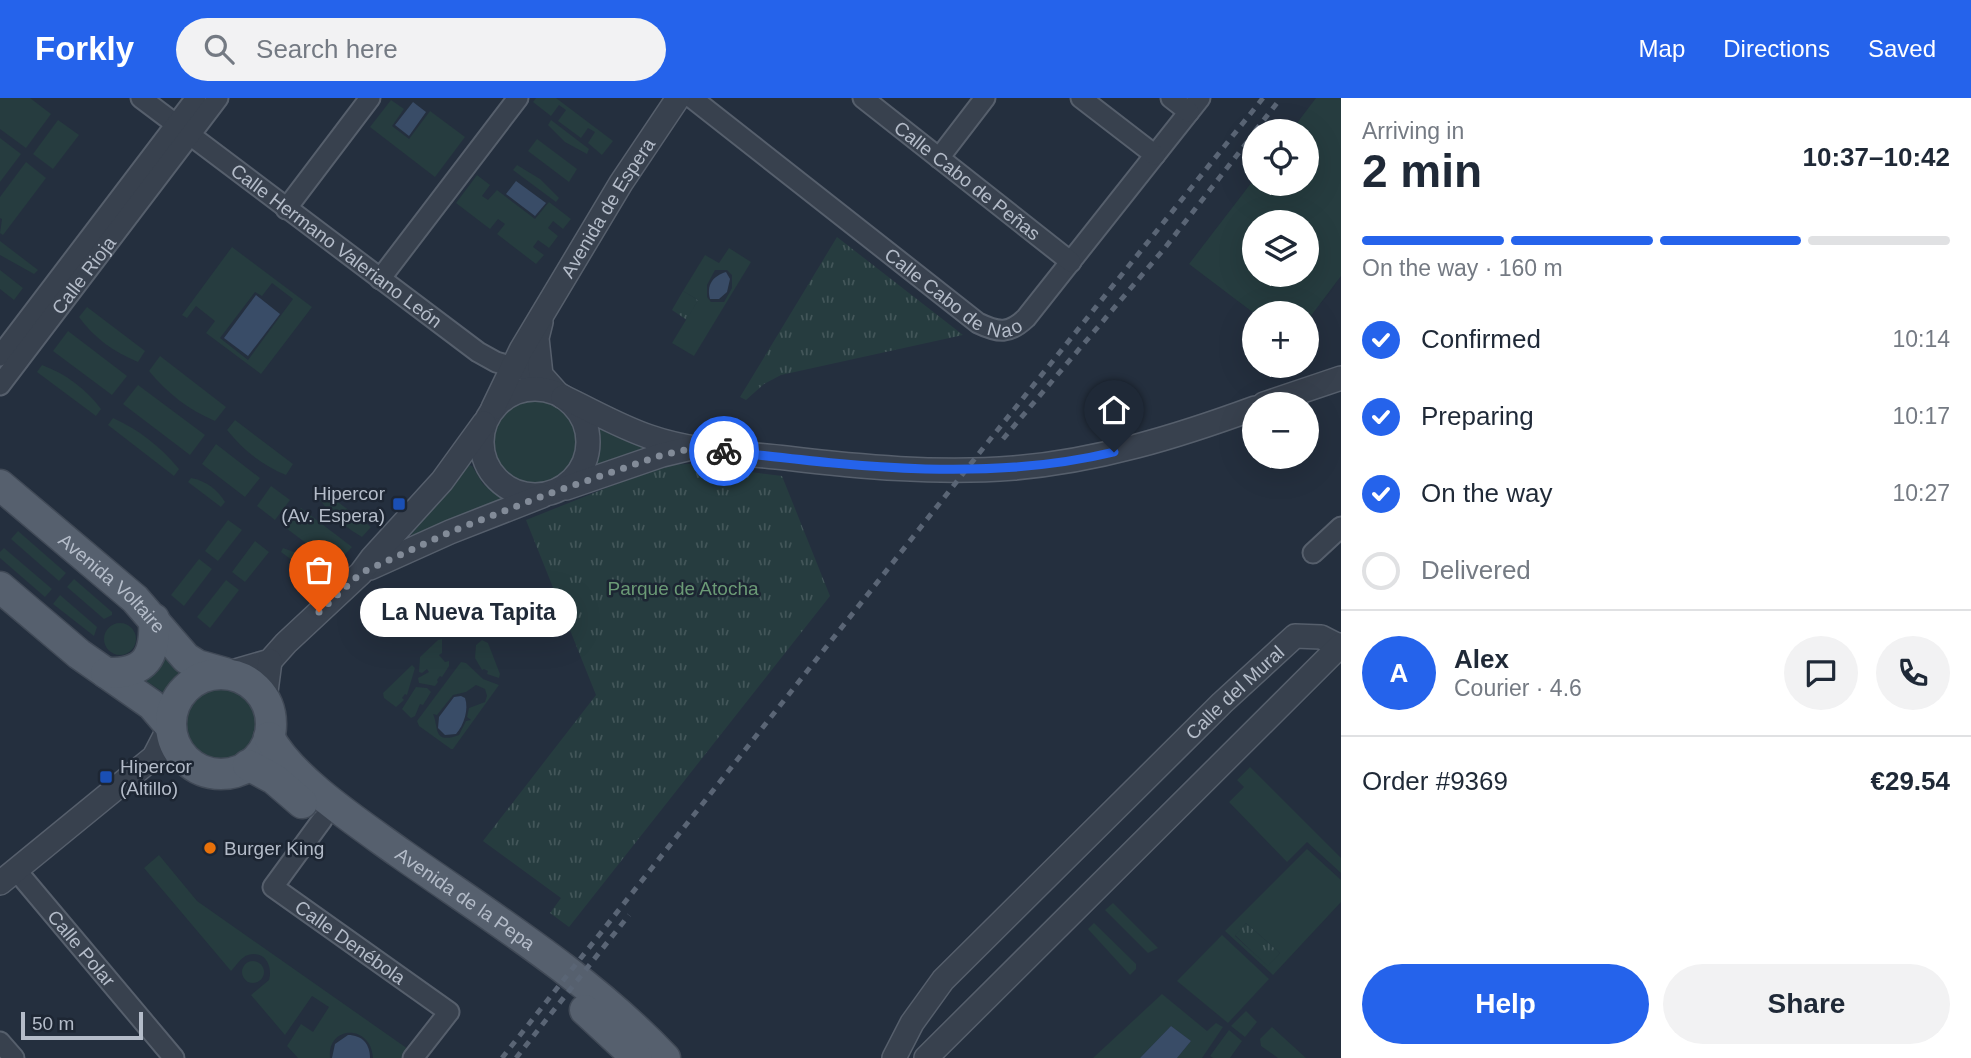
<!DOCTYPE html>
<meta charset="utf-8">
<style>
body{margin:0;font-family:Arial,sans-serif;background:#f2f2f3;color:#1f2937;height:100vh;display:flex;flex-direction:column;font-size:26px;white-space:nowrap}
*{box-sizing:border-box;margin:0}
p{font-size:23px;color:#747a83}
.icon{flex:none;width:38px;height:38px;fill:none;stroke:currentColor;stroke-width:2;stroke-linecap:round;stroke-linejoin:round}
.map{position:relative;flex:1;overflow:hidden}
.panel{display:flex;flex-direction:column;background:#fff;width:630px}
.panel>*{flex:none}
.controls{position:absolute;left:1242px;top:21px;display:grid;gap:14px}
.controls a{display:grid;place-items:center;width:77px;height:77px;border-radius:50%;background:#fff;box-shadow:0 7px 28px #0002;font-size:35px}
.scale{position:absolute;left:21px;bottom:18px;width:122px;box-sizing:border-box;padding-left:7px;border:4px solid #b4bcc9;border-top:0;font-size:19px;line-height:24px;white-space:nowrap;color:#b4bcc9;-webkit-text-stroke:5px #1d2633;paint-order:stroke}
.pin{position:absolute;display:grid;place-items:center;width:60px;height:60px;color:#fff;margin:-72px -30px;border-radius:50% 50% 50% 0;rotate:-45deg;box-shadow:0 0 7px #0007}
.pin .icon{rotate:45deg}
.courier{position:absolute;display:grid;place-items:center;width:70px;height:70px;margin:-35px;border:5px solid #2563eb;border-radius:50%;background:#fff;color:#222;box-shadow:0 2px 9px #0007}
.bubble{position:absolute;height:49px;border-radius:24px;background:#fff;box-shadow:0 7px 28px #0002;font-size:23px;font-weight:600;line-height:49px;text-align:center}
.overview em{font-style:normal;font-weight:600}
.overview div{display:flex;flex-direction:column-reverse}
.overview{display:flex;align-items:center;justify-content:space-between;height:119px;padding:0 21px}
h1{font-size:46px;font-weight:600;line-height:52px}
.bar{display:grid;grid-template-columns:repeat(4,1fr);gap:10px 7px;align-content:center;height:84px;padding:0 21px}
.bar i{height:9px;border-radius:5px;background:#e0e1e3}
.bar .current{background:#2563eb}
.bar p{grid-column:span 4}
.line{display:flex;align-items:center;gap:18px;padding:0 21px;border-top:2px solid #e0e1e3}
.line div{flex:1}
.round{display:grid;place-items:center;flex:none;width:74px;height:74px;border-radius:37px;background:#f2f2f3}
ol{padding:0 21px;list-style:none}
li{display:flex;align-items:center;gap:21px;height:77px}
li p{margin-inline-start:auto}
li .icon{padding:7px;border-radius:50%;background:#2563eb;color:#fff;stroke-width:4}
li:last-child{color:#747a83}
li i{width:38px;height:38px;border:4px solid #e0e1e3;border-radius:50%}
.button{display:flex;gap:14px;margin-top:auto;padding:14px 21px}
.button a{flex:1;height:80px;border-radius:42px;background:#2563eb;color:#fff;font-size:28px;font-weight:600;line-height:80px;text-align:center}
.button a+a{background:#f2f2f3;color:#1f2937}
header{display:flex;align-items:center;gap:42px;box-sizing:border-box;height:98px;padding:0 35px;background:#2563eb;color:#fff}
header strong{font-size:33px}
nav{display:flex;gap:38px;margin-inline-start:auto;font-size:24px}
.search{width:490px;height:63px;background:#f2f2f3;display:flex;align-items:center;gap:18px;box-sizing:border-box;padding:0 24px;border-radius:38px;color:#747a83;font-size:26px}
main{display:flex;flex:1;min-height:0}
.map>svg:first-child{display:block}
.grass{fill:url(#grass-tufts)}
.garden{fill:#263c3f;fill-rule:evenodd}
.water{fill:#394c67}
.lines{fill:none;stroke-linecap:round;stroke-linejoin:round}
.minor-casing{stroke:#565f6c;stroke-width:23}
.tertiary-casing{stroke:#565f6c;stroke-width:26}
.primary-casing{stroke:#414a57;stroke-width:33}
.minor{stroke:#38414e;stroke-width:19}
.tertiary{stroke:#38414e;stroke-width:23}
.primary{stroke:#56606e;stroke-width:30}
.rail{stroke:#5a6575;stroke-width:5;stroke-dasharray:7 7;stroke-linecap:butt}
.done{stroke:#828b98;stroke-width:7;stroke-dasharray:0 12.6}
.route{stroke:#2563eb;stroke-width:9}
.transit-dot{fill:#1a4fb4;stroke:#1d2633;stroke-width:2.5}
.food-dot{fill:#e8710a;stroke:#1d2633;stroke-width:2.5}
.labels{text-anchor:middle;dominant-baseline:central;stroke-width:5;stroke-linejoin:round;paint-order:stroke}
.street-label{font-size:19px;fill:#b4bcc9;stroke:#1d2633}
.poi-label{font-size:19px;fill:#b4bcc9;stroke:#1d2633;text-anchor:start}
.park-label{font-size:19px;fill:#6b9a76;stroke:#1d2633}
</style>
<header>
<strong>Forkly</strong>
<div class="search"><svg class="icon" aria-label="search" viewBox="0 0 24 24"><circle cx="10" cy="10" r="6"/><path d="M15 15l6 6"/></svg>Search here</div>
<nav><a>Map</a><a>Directions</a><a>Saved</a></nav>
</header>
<main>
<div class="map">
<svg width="1341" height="960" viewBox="0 0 1341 960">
<defs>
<pattern id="grass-tufts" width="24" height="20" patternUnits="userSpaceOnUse" patternTransform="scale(1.75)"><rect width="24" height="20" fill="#263c3f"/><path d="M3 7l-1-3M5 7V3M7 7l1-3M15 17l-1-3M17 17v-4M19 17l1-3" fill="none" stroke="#435659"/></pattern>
</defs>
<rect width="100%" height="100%" fill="#242f3e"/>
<g class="grass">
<path d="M 837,139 L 963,237 L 781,277 L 764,286 L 746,302 L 740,299 Z"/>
<path d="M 683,193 L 698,202 L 687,222 L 672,212 Z"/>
<path d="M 689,366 L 782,378 L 830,498 L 569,829 L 550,815 L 561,800 L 483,743 L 596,597 L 526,422 L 664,367 Z"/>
<path d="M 1246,825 L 1280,855 L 1268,869 L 1235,837 Z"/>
</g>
<g class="garden">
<path d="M 0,0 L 30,0 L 51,16 L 26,50 L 0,31 Z"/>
<path d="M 536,0 L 556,0 L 613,43 L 602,57 L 588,45 L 595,34 L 588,30 L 581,40 L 558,23 L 566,12 L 559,7 L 551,18 L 533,4 Z"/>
<path d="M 1316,0 L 1341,0 L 1341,178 L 1307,223 L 1307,215 L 1255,216 L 1189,166 L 1255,80 L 1255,86 L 1307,86 L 1307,33 L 1291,33 ZM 1255,124 L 1307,124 L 1307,177 L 1255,177 Z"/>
<path d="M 391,2 L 404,11 L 392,28 L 409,41 L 430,13 L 465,39 L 435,79 L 370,29 Z"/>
<path d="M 58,22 L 79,37 L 53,71 L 33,56 Z"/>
<path d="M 551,22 L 589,51 L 587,56 L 565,44 L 548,27 Z"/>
<path d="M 0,40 L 21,56 L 0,84 Z"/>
<path d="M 537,41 L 577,71 L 569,84 L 528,53 Z"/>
<path d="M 26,64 L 46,80 L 3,137 L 0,135 L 2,121 L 0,120 L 0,99 Z"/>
<path d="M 517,67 L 540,81 L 559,100 L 556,104 L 513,72 Z"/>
<path d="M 477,77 L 490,87 L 482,98 L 488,102 L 497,92 L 535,121 L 549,104 L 571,121 L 563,131 L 553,123 L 548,130 L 558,138 L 549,150 L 538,142 L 533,149 L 544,157 L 536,166 L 497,136 L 505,126 L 498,121 L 490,131 L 456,105 Z"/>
<path d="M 0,143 L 38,172 L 34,176 L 0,157 Z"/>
<path d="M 232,149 L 312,209 L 261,276 L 206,235 L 215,223 L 196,208 L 187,220 L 182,217 ZM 272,185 L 293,201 L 248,262 L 220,240 L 255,194 L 262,198 Z"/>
<path d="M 729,150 L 751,164 L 694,258 L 672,245 L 698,202 L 683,193 L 705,157 L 719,165 ZM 715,172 L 727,172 L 732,177 L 732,190 L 724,204 L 711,204 L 707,199 L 707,187 Z"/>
<path d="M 0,172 L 23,190 L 14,202 L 0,191 Z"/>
<path d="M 87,209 L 145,253 L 138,264 C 114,254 94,240 79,219 Z"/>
<path d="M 68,233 L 127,278 L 112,297 L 53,253 Z"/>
<path d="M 160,258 L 226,309 L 215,323 C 189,312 167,295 149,273 Z"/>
<path d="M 42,267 C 66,276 86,291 101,311 L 96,318 L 37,274 Z"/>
<path d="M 138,287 L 205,337 L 190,357 L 123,306 Z"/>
<circle cx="534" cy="344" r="43"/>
<path d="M 113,320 C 139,332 160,348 179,371 L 174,378 L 108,327 Z"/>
<path d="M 594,321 L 647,346 L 648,352 L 593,371 L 598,346 Z"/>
<path d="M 235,322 L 293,366 L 286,377 C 262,367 243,352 227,332 Z"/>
<path d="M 216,346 L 260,380 L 245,399 L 202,366 Z"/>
<path d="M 469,367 L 472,368 L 483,386 L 503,402 L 413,439 L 411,437 Z"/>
<path d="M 191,380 C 206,383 217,391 225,404 L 221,409 L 188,384 Z"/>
<path d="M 271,388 L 290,402 L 275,422 L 257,408 Z"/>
<path d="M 326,395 L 371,429 L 362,439 C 345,429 332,418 320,402 Z"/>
<path d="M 301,410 L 352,449 L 335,467 L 286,430 Z"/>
<path d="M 228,422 L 242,432 L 218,463 L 205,453 Z"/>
<path d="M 18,433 L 66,475 L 59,483 L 11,441 Z"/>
<path d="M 255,443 L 269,454 L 245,484 L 232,474 Z"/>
<path d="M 4,450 L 52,491 L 45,499 L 0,460 L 0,454 Z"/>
<path d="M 283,450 L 299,456 L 325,476 L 319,482 L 281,454 Z"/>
<path d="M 199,461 L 212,471 L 184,508 L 171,497 Z"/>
<path d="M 74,481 L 112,514 L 112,517 L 104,521 L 67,489 Z"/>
<path d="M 226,482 L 239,492 L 210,530 L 197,519 Z"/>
<path d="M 60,497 L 97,529 L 94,538 L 53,506 Z"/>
<path d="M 471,513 L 476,516 L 482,531 L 480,537 C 475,539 458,534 451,533 L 451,529 L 467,514 Z"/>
<circle cx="120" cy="541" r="16"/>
<path d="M 442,541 L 442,555 L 439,557 L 445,564 L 449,563 L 449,568 L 442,579 L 440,578 L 437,582 L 438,584 L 435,588 L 419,585 L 418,580 L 429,574 L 427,571 L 422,575 L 419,574 L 420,559 L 438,542 Z"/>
<path d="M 482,542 L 488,545 L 500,576 L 499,580 L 487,576 L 488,573 L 484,571 L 482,572 L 475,560 L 476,547 Z"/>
<path d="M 165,559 L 180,573 L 163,594 L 146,583 L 157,572 Z"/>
<path d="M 461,564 L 466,565 L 483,581 L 499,587 L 453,651 L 451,651 L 419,628 L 417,623 ZM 476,587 L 485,591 L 487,598 L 485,604 L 469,610 L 467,619 L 471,622 L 466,623 L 459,637 C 432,647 439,628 433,616 L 437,617 L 453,597 L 466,594 Z"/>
<path d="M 412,567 L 415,570 L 407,597 L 405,596 L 402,600 L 404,602 L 396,609 L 384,600 L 383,595 Z"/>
<circle cx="220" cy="625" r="40"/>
<path d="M 416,589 L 427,590 L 431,594 L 423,607 L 420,606 L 415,618 L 411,620 L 402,611 Z"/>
<path d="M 1250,669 L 1341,760 L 1341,775 L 1307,744 L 1287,764 L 1229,704 L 1244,689 L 1237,682 Z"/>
<path d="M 1307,751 L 1341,782 L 1341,804 L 1273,877 L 1225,833 ZM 1246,825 L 1280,855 L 1268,868 L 1235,838 Z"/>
<path d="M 159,757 L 197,803 L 408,951 L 401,960 L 373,960 C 371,926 327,927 330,960 L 298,960 L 287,948 L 301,926 L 313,934 L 329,909 L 312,898 L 285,937 L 251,897 L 269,882 C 273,868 265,852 248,857 C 241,859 236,868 231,873 L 144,770 Z"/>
<path d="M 1113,805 L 1158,850 L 1148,855 L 1105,812 Z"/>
<path d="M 1094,825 L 1136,866 L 1136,871 L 1130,877 L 1088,831 Z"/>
<path d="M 1222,837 L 1269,881 L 1228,925 L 1177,883 Z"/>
<circle cx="253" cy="874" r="11"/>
<path d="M 1162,896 L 1207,933 L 1216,925 L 1223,929 L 1202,960 L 1177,960 L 1191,943 L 1171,928 L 1140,960 L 1093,960 Z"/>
<path d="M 1246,913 L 1257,924 L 1245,939 L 1231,928 Z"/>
<path d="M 1272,929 L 1306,960 L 1278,960 L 1261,948 L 1260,941 Z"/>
<path d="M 1229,932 L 1242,943 L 1230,960 L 1213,960 L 1210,958 Z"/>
</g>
<g class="water">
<path d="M 413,4 L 426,14 L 409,38 L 395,27 Z"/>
<path d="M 516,83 L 546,105 L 535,118 L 506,96 Z"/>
<path d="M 726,174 L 730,181 L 727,194 L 719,201 L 710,201 C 706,187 713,178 726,174 Z"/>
<path d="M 256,197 L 280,216 L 248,258 L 224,240 Z"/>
<path d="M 461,598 L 465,600 C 469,611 464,627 456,636 L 445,637 L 438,630 L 439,619 L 454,599 Z"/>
<path d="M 1171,928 L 1191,943 L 1177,960 L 1140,960 Z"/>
<path d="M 348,937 C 362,937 370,946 370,960 L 332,960 L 335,946 Z"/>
</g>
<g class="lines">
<defs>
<g id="minor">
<path id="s1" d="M 141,0 L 478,254 L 496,264 L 541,277"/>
<path id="s2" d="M 692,0 L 978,225 C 999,235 1009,236 1026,220 L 1200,0"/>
<path id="s3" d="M 863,0 L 1071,164"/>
<path d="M 1081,0 L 1155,57"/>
<path d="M 1171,0 L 1189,14"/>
<path d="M 939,60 L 985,0"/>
<path d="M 286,111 L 370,0"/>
<path d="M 380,181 L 518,0"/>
<path d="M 0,258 L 196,0"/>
<path id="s4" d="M 0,287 L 218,0"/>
<path d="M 1313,455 L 1341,429"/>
<path id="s5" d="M 322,722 L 273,789 L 449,914 L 413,960"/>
<path id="s6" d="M 16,772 L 174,960"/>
<path d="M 0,944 L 14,960"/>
</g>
<g id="tertiary">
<path d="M 541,224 L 537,240 L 541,277 L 557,295"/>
<circle cx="535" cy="344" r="53"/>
<path d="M 563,299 C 591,312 620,329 650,339 C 693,354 741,355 786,360 C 861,369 938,376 1014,370 C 1097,363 1176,339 1255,310"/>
<path d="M 1264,306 L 1341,280"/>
<path id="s7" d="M 493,310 L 521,252 L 621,85 L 678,0"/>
<path d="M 566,390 L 662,357 L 687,351"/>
<path d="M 370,470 L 450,434 L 542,398"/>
<path d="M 225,576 L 270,563 L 286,545 L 361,475 L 372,460 L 442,383 L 484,325"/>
<path d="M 265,601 L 270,563"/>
<path d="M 154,659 L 183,659"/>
<path d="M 0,785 L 154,659 L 170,628"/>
<path id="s8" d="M 894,960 L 912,925 L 943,882 L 1222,605 L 1295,538 L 1321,539 L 1339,548"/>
<path d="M 926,960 L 1341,547"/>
</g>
<g id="primary">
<path id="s9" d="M 0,387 L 135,501 L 186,560 L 197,567 L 225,575"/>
<path d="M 0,489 L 79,556 L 152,607 L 170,628"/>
<path d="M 106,575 C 146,576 156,559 154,521"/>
<circle cx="221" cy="626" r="50"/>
<path id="s10" d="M 269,639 C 292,682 360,726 400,755 C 491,819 588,879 665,960"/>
<path d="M 248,667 L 274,681 L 302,705"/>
<path d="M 585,912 L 637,960"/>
</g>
</defs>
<use href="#minor" class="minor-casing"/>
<use href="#tertiary" class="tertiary-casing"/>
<use href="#primary" class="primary-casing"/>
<use href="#minor" class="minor"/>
<use href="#tertiary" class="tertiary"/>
<use href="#primary" class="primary"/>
<g class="rail">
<path d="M 1255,33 L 1281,0"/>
<path d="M 1003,341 L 1164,151 L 1255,34"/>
<path d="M 502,960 L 984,349 L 1263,0"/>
<path d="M 516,960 L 629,817"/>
</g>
</g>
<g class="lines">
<path class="done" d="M 319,514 L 361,475 L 450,434 L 548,396 L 662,357 L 694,350 L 724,353"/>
<path class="route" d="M 724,353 C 853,368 986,385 1114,354"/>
</g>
<g class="transit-dot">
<rect x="392" y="399" width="14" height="14" rx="3.5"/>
<rect x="99" y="672" width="14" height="14" rx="3.5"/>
</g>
<circle class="food-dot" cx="210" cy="750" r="7"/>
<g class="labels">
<g class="street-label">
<text stroke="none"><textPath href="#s3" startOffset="133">Calle Cabo de Peñas</textPath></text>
<text stroke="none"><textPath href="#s7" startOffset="231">Avenida de Espera</textPath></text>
<text stroke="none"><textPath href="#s1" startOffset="245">Calle Hermano Valeriano León</textPath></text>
<text stroke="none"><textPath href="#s4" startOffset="138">Calle Rioja</textPath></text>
<text stroke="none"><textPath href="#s2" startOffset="329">Calle Cabo de Nao</textPath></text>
<text stroke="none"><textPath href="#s9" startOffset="149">Avenida Voltaire</textPath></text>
<text stroke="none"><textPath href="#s8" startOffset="502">Calle del Mural</textPath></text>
<text stroke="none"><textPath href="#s10" startOffset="256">Avenida de la Pepa</textPath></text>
<text stroke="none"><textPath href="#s5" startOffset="178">Calle Denébola</textPath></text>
<text stroke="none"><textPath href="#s6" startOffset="102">Calle Polar</textPath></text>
</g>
<g class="poi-label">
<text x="385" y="395" text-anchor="end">Hipercor<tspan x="385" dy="22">(Av. Espera)</tspan></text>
<text x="120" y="668">Hipercor<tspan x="120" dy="22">(Altillo)</tspan></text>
<text x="224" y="750">Burger King</text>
</g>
<g class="park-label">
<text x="683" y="490">Parque de Atocha</text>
</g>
</g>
</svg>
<div class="controls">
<a><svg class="icon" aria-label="locate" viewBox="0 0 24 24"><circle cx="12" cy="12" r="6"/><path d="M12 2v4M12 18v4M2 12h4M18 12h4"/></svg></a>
<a><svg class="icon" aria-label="layers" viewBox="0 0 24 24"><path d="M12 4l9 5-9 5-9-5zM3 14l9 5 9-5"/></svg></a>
<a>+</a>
<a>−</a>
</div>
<div class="scale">50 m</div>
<div class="pin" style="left:319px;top:514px;background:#ea580c"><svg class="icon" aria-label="bag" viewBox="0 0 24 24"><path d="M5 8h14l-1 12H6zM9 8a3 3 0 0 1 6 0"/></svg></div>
<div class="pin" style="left:1114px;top:354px;background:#1f2937"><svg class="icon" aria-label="home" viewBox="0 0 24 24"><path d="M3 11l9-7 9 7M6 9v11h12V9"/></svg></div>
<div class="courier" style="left:724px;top:353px"><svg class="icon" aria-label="bike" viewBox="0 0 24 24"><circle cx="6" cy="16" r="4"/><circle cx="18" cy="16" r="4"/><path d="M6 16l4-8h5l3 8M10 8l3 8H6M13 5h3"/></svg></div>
<div class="bubble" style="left:360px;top:490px;width:217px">La Nueva Tapita</div>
</div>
<section class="panel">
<div class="overview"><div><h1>2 min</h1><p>Arriving in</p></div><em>10:37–10:42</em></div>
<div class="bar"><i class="current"></i><i class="current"></i><i class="current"></i><i></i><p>On the way · 160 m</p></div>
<ol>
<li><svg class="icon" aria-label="check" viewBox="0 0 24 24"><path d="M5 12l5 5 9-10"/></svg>Confirmed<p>10:14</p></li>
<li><svg class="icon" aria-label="check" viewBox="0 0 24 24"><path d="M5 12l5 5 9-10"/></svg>Preparing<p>10:17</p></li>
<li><svg class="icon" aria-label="check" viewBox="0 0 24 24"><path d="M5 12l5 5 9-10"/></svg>On the way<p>10:27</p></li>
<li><i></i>Delivered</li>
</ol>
<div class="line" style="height:126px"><b class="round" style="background:#2563eb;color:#fff">A</b><div><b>Alex</b><p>Courier · 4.6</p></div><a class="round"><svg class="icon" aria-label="chat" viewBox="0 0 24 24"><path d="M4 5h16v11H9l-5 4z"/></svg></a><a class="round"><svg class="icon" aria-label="phone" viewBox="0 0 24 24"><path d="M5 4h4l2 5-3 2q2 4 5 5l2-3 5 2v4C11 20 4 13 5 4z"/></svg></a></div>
<div class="line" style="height:91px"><div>Order #9369</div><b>€29.54</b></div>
<div class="button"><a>Help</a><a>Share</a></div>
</section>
</main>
